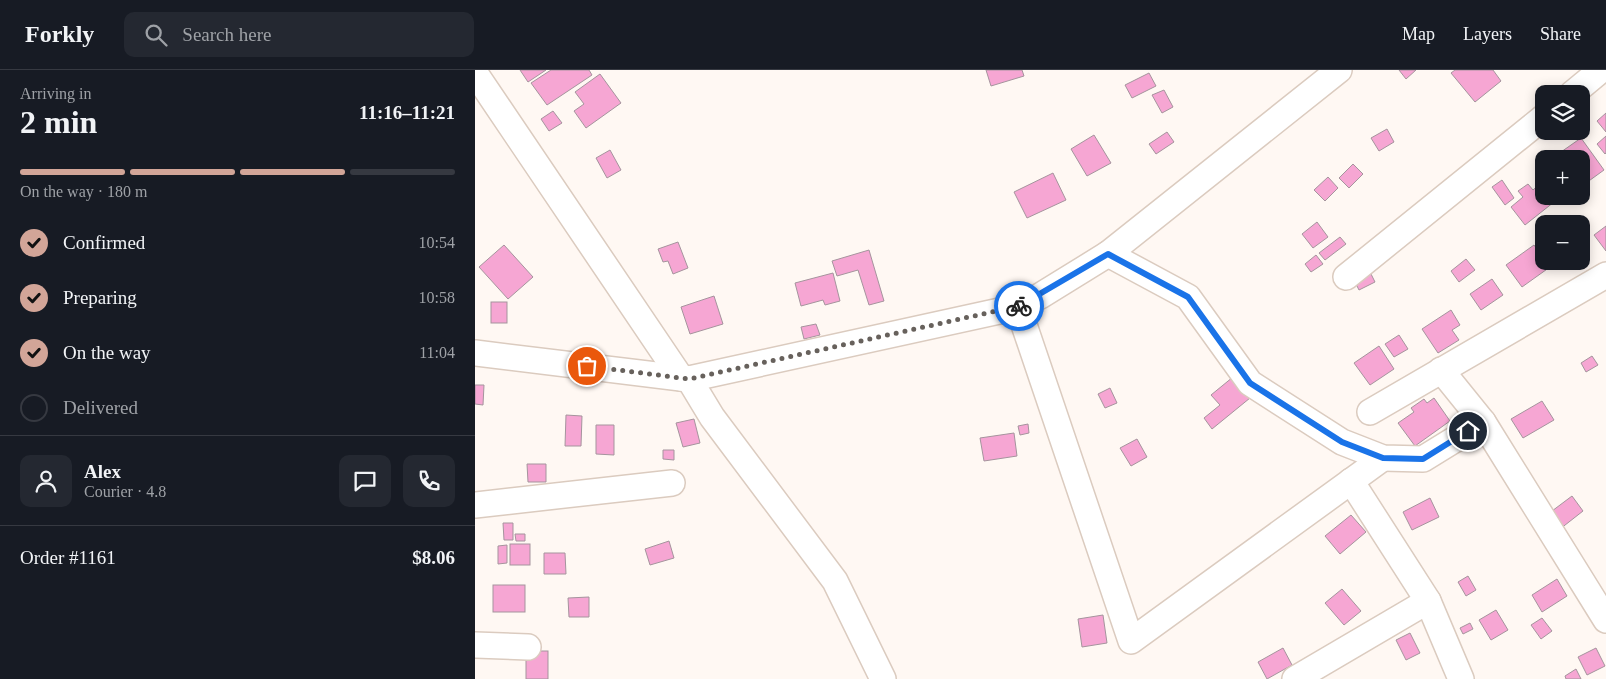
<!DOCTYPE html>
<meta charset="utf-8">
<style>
body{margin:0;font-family:"Times New Roman",serif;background:#242831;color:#f1f3f6;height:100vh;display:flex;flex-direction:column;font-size:19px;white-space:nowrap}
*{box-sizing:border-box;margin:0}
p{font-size:16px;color:#9ea1a6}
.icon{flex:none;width:28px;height:28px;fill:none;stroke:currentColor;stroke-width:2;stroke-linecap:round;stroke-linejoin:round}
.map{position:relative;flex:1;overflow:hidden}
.panel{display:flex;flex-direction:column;background:#171b24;width:475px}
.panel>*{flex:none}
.controls{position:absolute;left:1060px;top:15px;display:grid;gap:10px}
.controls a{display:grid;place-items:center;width:55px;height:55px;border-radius:10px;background:#171b24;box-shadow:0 2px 12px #0003;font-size:25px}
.pin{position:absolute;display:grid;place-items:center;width:42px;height:42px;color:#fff;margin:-21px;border:2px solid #fff;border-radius:50%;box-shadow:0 1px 5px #0007}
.courier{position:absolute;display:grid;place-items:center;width:50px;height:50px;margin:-25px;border:4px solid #1a73e8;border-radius:50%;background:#fff;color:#222;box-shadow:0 1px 6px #0007}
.headline em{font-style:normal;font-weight:600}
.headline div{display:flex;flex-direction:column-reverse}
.headline{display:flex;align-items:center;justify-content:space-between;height:85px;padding:0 20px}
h1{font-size:32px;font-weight:600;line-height:38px}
.bar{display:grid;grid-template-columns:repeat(4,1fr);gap:8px 5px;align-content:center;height:60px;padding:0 20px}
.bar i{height:6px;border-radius:4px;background:#363941}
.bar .on{background:#d2a598}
.bar p{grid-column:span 4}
.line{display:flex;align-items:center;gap:12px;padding:0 20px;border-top:1px solid #363941}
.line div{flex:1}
.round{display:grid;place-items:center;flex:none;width:52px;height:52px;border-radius:10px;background:#242831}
ol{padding:0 20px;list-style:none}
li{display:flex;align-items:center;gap:15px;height:55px}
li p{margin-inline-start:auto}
li .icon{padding:5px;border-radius:50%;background:#d2a598;color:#111;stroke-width:4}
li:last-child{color:#9ea1a6}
li i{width:28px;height:28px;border:2px solid #363941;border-radius:50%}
header{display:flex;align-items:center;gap:30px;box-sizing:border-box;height:70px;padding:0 25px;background:#171b24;border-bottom:1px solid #363941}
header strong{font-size:24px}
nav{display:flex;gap:28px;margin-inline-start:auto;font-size:18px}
.search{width:350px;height:45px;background:#242831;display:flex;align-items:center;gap:12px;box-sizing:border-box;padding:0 18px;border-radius:10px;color:#9ea1a6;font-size:19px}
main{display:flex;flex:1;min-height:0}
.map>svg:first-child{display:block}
.building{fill:#f6a6d3;stroke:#a5949d}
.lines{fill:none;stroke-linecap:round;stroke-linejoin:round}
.minor-casing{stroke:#dbcbbf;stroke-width:28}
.minor{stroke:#fff;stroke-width:25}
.done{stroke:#67615c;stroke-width:5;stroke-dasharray:0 9}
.route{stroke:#1a73e8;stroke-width:6}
</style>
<header>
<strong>Forkly</strong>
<div class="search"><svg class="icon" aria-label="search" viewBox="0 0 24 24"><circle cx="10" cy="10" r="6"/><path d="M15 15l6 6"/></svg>Search here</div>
<nav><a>Map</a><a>Layers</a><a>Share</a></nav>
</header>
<main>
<section class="panel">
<div class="headline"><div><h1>2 min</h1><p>Arriving in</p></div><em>11:16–11:21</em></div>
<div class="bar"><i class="on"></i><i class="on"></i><i class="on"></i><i></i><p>On the way · 180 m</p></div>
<ol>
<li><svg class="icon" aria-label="check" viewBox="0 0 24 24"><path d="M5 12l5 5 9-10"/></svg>Confirmed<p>10:54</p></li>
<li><svg class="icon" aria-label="check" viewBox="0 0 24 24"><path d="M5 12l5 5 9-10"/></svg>Preparing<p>10:58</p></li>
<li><svg class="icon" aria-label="check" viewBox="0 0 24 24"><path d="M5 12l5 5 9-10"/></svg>On the way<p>11:04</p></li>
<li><i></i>Delivered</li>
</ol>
<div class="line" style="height:90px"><a class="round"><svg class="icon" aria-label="person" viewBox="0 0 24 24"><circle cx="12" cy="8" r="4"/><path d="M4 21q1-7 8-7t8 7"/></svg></a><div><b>Alex</b><p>Courier · 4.8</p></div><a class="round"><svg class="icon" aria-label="chat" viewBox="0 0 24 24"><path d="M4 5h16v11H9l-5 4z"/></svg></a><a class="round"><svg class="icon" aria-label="phone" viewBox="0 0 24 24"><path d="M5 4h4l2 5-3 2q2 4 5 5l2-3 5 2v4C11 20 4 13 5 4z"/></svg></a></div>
<div class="line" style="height:65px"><div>Order #1161</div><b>$8.06</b></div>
</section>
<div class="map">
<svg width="1131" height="609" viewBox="0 0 1131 609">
<rect width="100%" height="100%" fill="#fff8f3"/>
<g class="building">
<path d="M 45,0 L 71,0 L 53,12 Z"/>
<path d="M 76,0 L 114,0 L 117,5 L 72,35 L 56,13 Z"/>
<path d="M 511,0 L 547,0 L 549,6 L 516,16 Z"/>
<path d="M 924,0 L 941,0 L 931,9 Z"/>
<path d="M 980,0 L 1018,0 L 1026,11 L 1000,32 L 976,3 Z"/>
<path d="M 674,3 L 681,16 L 657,28 L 650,15 Z"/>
<path d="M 125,4 L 146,33 L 111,58 L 99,41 L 109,34 L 100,22 Z"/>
<path d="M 689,20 L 698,37 L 687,43 L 677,25 Z"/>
<path d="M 78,41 L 87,53 L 74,61 L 66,49 Z"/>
<path d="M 1131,43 L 1131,62 L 1122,51 Z"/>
<path d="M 912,59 L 919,72 L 904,81 L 896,68 Z"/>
<path d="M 692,62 L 699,72 L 681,84 L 674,74 Z"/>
<path d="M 619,65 L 636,93 L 612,106 L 596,79 Z"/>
<path d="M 1131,66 L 1131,83 L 1130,84 L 1122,74 Z"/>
<path d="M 1106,68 L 1129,100 L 1111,113 L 1110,111 L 1106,113 L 1106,89 L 1076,89 Z"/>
<path d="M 135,80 L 146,100 L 132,108 L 121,88 Z"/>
<path d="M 878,94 L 888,104 L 874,118 L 864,108 Z"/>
<path d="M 578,103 L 591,130 L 552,148 L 539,122 Z"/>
<path d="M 853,107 L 863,118 L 850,131 L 839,120 Z"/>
<path d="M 1027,110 L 1039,128 L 1030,135 L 1017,117 Z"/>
<path d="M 1053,114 L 1058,120 L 1065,114 L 1069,120 L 1069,126 L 1074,126 L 1079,132 L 1050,155 L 1036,137 L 1048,127 L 1043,121 Z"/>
<path d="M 842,152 L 853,167 L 838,178 L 827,164 Z"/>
<path d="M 1131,156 L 1131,181 L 1119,165 Z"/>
<path d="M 865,167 L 871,174 L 850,190 L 844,183 Z"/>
<path d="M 203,172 L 213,198 L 198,204 L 193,191 L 188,192 L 183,179 Z"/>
<path d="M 29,175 L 58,207 L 33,229 L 4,197 Z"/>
<path d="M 1059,175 L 1069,189 L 1069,191 L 1075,197 L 1047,217 L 1031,195 Z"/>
<path d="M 394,180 L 409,231 L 394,235 L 383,200 L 362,206 L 357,191 Z"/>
<path d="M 841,185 L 848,194 L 836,202 L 830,194 Z"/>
<path d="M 991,189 L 1000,200 L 984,212 L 976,201 Z"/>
<path d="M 895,202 L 900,212 L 884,220 L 879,210 Z"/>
<path d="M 358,203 L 365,231 L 350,235 L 348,230 L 326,236 L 320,213 Z"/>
<path d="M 1017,209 L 1028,225 L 1006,240 L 995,224 Z"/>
<path d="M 239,226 L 248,254 L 215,264 L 206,237 Z"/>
<rect x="16" y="232" width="16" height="21"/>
<path d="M 976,240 L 985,255 L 977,260 L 984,270 L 963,283 L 947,259 Z"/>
<path d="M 341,254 L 345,265 L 329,269 L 326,257 Z"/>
<path d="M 924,265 L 933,279 L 919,287 L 910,274 Z"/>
<path d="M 904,276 L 919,299 L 895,315 L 879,293 Z"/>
<path d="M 1117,286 L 1123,295 L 1111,302 L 1106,293 Z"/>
<path d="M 758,307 L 775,328 L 737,359 L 729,348 L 745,335 L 736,325 Z"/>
<path d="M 0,315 L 9,315 L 8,335 L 0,334 Z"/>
<path d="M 635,318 L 642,333 L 630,338 L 623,324 Z"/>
<path d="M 959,328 L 975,351 L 940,376 L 923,353 L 939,342 L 936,338 L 949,329 L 952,333 Z"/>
<path d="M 1067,331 L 1079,350 L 1048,368 L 1036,349 Z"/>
<path d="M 91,345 L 107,346 L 106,376 L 90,376 Z"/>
<path d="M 219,349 L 225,373 L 208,377 L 201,353 Z"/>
<path d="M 553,354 L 554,363 L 545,365 L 543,356 Z"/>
<path d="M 121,355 L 139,355 L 139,385 L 121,384 Z"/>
<path d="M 539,363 L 542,386 L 509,391 L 505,368 Z"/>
<path d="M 662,369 L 672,387 L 656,396 L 645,378 Z"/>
<path d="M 188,380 L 199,380 L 199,390 L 188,389 Z"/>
<path d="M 52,394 L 71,394 L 71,412 L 53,412 Z"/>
<path d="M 1097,426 L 1108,441 L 1085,459 L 1073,444 Z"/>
<path d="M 955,428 L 964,447 L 937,460 L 928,442 Z"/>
<path d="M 876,445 L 891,462 L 865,484 L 850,466 Z"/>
<path d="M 28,453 L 38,453 L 38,470 L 29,470 Z"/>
<path d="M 40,464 L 50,464 L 50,471 L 41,471 Z"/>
<path d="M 194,471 L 199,488 L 175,495 L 170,479 Z"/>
<rect x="35" y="474" width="20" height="21"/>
<path d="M 32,475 L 32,493 L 23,494 L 23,476 Z"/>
<path d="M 69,483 L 90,483 L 91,504 L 69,504 Z"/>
<path d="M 993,506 L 1001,520 L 991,526 L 983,512 Z"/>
<path d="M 1082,509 L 1092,526 L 1067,542 L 1057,525 Z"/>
<rect x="18" y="515" width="32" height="27"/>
<path d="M 867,519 L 886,541 L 869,555 L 850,533 Z"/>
<path d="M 114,527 L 114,547 L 94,547 L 93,528 Z"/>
<path d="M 1021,540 L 1033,560 L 1016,570 L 1004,550 Z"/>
<path d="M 628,545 L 632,573 L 607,577 L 603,549 Z"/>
<path d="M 1067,548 L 1077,561 L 1066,569 L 1056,555 Z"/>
<path d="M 995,553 L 998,559 L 988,564 L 985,558 Z"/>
<path d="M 935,563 L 945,583 L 931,590 L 921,570 Z"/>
<path d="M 808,578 L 817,595 L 792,609 L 783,592 Z"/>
<path d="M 1121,578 L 1130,596 L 1112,605 L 1103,587 Z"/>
<rect x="51" y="581" width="22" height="28"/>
<path d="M 1101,599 L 1106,609 L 1091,609 L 1090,606 Z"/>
</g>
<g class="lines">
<defs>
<g id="minor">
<path d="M 0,3 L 206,308"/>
<path d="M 1097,24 L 1126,0"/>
<path d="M 633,184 L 713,227 L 775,313 L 867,372 L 908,388 L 948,389 L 1008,352"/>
<path d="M 871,207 L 1069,47"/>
<path d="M 543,237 L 656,571 L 908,388"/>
<path d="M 0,283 L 214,309 L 543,237 L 565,226 L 633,184 L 864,0"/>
<path d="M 966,300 L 1008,352 L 1131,550"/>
<path d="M 214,309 L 237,347 L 360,511 L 408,609"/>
<path d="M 895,342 L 1131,205"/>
<path d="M 876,411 L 953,531 L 986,609"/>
<path d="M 0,435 L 197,413"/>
<path d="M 0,575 L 53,577"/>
<path d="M 820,609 L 953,531"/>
</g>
</defs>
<use href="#minor" class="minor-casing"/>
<use href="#minor" class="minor"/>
</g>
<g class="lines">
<path class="done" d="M 112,296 L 214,309 L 544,236"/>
<path class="route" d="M 544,236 L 633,184 L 713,227 L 775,313 L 867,372 L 908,388 L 948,389 L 993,361"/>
</g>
</svg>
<div class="controls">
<a><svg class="icon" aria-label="layers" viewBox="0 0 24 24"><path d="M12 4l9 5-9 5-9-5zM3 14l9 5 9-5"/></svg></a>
<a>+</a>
<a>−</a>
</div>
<div class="pin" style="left:112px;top:296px;background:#ea580c"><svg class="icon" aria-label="bag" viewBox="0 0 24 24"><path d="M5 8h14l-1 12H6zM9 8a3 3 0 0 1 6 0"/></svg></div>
<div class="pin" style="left:993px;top:361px;background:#1f2937"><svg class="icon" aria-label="home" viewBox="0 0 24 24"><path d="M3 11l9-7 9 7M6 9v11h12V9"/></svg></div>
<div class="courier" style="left:544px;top:236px"><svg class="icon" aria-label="bike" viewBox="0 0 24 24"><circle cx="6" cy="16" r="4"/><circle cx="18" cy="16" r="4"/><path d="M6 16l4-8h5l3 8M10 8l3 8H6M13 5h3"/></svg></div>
</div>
</main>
